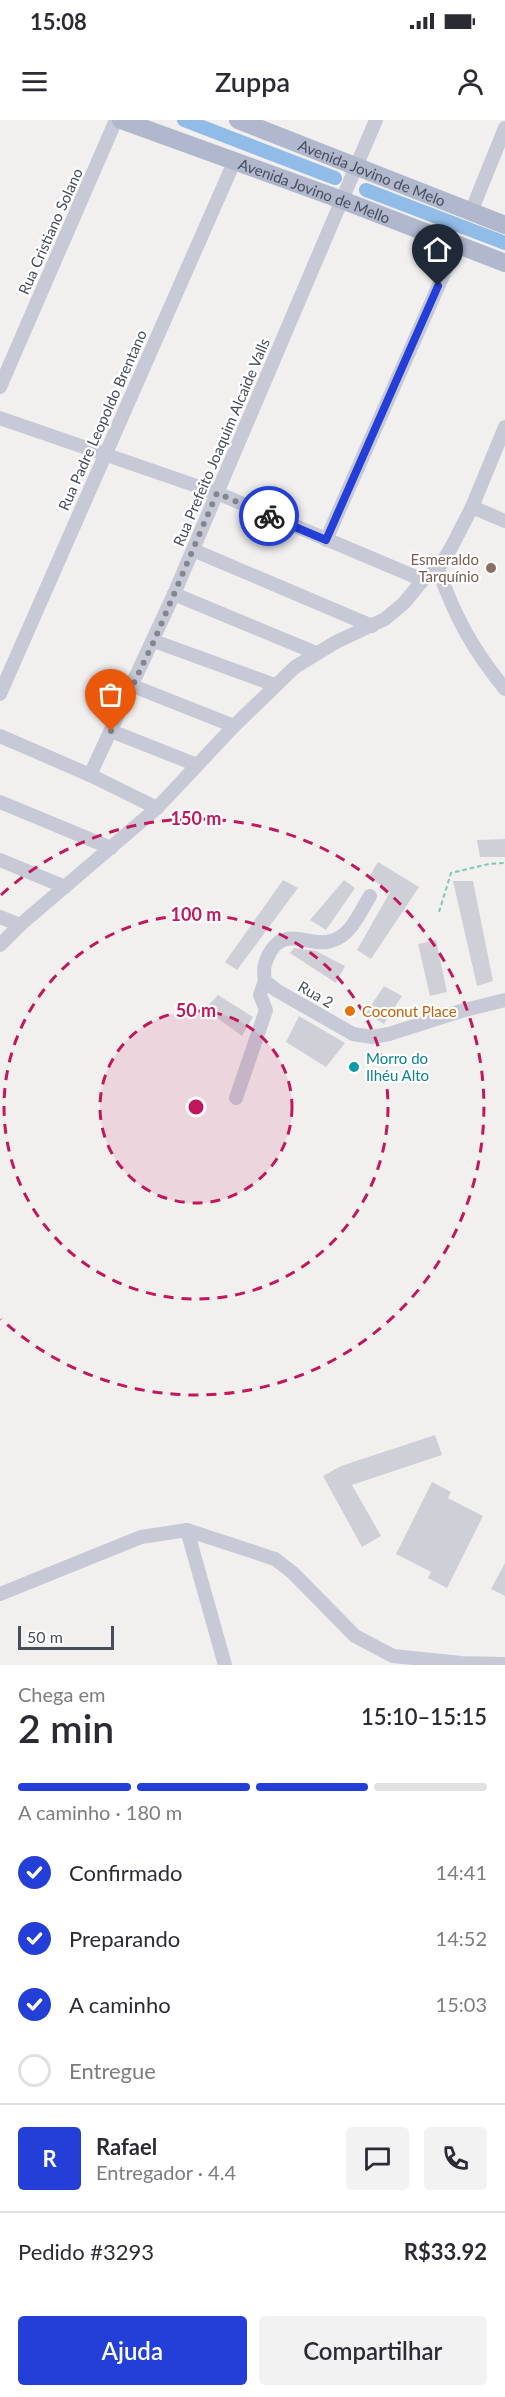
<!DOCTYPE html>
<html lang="pt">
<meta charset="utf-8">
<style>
body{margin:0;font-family:Lato,sans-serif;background:#f2f2f3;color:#2b2b33;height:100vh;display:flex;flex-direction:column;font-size:22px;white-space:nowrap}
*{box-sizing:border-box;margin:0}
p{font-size:20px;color:#7c7c81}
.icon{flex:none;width:33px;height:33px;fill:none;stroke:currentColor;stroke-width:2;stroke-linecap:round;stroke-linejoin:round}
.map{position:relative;height:1545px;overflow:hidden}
.sheet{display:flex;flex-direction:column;background:#fff;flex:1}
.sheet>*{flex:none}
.scale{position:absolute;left:18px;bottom:15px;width:96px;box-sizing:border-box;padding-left:6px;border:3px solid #484d5c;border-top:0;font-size:16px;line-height:21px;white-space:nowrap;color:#484d5c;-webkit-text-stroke:4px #fff;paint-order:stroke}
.pin{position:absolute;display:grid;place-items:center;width:51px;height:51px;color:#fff;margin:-62px -26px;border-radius:50% 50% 50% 0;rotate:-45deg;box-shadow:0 0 6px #0007}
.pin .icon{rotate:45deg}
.courier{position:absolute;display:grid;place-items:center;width:60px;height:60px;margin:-30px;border:4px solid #233fd8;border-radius:50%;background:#fff;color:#222;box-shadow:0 2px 8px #0007}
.overview em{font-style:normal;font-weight:600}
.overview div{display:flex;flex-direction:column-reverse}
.overview{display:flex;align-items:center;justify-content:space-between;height:102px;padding:0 18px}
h1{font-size:39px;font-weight:600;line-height:45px}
.bar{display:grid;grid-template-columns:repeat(4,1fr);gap:9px 6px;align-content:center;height:72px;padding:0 18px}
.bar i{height:8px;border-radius:4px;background:#e1e1e2}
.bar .on{background:#233fd8}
.bar p{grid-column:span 4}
.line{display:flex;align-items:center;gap:15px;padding:0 18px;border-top:2px solid #e1e1e2}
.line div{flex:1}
.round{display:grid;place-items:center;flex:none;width:63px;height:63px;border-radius:6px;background:#f2f2f3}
ol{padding:0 18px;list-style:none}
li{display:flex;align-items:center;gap:18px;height:66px}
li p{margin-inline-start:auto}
li .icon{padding:6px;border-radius:50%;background:#233fd8;color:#fff;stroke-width:4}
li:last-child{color:#7c7c81}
li i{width:33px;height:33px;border:3px solid #e1e1e2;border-radius:50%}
.cta{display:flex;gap:12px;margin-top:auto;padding:12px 18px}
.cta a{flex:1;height:69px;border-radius:6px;background:#233fd8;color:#fff;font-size:24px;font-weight:600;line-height:69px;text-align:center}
.cta a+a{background:#f2f2f3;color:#2b2b33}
.status{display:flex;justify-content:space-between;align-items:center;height:42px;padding:0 30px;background:#fff;direction:ltr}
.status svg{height:16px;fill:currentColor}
header{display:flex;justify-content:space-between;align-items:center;height:78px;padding:0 18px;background:#fff;font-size:27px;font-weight:600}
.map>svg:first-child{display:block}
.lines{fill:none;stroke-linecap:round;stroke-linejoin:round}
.canal{stroke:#90bce7;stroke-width:14}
.building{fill:#cfd0d7}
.path{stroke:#7ac9b8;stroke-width:2;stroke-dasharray:4.5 3;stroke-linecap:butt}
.minor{stroke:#c7cad6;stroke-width:14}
.major{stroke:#b1b7cc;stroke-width:18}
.done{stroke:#84868f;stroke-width:6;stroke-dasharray:0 10.8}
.route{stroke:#233fd8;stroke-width:8}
.ring{fill:none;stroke:#c2185b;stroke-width:3;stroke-dasharray:10 8}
.education-dot{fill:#8d6e63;stroke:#fff;stroke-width:2}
.food-dot{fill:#e8710a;stroke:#fff;stroke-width:2}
.culture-dot{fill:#0f9aa8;stroke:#fff;stroke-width:2}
.labels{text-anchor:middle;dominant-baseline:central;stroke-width:4.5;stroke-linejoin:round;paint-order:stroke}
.street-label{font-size:15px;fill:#484d5c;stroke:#fff}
.education-label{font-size:15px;fill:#785e54;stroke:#fff;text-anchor:end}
.food-label{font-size:15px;fill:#c56008;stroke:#fff;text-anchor:start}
.culture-label{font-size:15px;fill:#0d838f;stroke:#fff;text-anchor:start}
.centre{fill:#c2185b;stroke:#fff;stroke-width:3}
.ring-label{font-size:18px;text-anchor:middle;font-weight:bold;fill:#c2185b;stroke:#fff;stroke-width:4.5;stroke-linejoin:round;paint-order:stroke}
</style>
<div class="status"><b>15:08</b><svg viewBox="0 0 49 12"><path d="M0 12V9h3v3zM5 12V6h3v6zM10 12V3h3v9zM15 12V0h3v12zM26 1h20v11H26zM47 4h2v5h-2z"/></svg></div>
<header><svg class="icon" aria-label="menu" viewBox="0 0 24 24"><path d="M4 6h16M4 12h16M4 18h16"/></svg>Zuppa<svg class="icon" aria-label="person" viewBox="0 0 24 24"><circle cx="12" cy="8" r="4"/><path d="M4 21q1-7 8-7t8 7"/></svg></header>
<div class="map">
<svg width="505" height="1545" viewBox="0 0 505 1545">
<rect width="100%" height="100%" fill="#f2f0ef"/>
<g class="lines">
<g class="canal">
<path d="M 184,0 L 335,58"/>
<path d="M 366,70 L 505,123"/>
</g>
</g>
<g class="building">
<path d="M 505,719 L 505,737 L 480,737 L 477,720 Z"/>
<path d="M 378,742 L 419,767 L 371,839 L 357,830 L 390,772 L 369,757 Z"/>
<path d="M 283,760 L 298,768 L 237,850 L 225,842 Z"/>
<path d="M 344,760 L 355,768 L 326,810 L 310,800 Z"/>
<path d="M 453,761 L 473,761 L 493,861 L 477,866 Z"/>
<path d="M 436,820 L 447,872 L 430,876 L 418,824 Z"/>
<path d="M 294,828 L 316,831 L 345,846 L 336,863 L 290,833 Z"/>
<path d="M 384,866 L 402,876 L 384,904 L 366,893 Z"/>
<path d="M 218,875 L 253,897 L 242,916 L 205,889 Z"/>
<path d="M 299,896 L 345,923 L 326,947 L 286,922 Z"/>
<path d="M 435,1315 L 442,1335 L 352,1365 L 381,1416 L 362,1427 L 323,1356 L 341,1346 Z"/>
<path d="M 432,1362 L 451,1372 L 448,1378 L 483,1396 L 447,1468 L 428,1458 L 431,1452 L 396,1434 Z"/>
<path d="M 505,1443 L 505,1476 L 491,1469 Z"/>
</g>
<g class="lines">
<path class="path" d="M 439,792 L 451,753 L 489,744 L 505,743"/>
<g class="minor">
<path d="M 471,92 L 505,8"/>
<path d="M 0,267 L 116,0"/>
<path d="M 0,298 L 217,373 L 423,460 L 438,449 L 451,428 L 472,387 L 505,307"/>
<path d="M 472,387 L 505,401"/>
<path d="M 326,420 L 457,124"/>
<path d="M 193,430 L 372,506"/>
<path d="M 438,449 C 455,497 473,530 505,569"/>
<path d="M 174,474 L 316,533"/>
<path d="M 154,521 L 275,565"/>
<path d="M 133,566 L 234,606"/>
<path d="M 0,574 L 235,40"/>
<path d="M 111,611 L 197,645"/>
<path d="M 0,616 L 90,655 L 157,688"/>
<path d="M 90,655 L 174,474 L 376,0"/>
<path d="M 0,682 L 111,728"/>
<path d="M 0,740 L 65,767"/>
<path d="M 370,776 C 360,792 351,816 331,821 C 309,828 285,804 269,834 C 264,844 263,850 265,861 L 276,870 L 353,914 L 372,917 L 389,914 L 461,891 L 505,880"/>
<path d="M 0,797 L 20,805"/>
<path d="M 0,825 L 20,805 L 157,688 L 234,606 L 295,547 L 336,522 L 385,499 L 404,483 L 423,460"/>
<path d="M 236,978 L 266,890 L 260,875 L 265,861"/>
<path d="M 187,1410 L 225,1545"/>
<path d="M 0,1474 L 141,1417 L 187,1410 L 275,1439 L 293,1453 L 355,1516 L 393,1536 L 461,1543 L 505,1544"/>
</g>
<g class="major">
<path id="s1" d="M 121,0 L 342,80 L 505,143"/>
<path id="s2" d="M 238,0 L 505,105"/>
</g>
</g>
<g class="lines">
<path class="done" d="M 111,611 L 154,521 L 217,373 L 269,396"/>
<path class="route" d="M 269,396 L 326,420 L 438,166"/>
</g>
<circle cx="196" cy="987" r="96" fill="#c2185b" fill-opacity=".12"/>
<g class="ring">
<circle cx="196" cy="987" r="96"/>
<circle cx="196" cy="987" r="192"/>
<path d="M1 775A288 288 0 1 1 1 1199"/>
</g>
<circle class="education-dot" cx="491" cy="448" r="6"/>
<circle class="food-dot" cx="350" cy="891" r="6"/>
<circle class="culture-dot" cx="354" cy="947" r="6"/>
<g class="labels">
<g class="street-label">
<text stroke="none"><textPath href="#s2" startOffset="144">Avenida Jovino de Melo</textPath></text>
<text stroke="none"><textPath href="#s1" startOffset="206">Avenida Jovino de Mello</textPath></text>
<text transform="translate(50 111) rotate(-66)">Rua Cristiano Solano</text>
<text transform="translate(102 300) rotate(-66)">Rua Padre Leopoldo Brentano</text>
<text transform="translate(221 322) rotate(-67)">Rua Prefeito Joaquim Alcaide Valls</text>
<text transform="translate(316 874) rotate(30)">Rua 2</text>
</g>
<g class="education-label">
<text x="479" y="439">Esmeraldo<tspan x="479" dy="17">Tarquínio</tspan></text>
</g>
<g class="food-label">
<text x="362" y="891">Coconut Place</text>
</g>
<g class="culture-label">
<text x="366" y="938">Morro do<tspan x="366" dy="17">Ilhéu Alto</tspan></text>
</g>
</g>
<circle cx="196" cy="987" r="9" class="centre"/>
<g class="ring-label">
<text x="196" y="705">150 m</text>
<text x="196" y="801">100 m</text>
<text x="196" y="897">50 m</text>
</g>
</svg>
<div class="scale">50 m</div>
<div class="pin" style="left:111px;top:611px;background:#ea580c"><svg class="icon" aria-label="bag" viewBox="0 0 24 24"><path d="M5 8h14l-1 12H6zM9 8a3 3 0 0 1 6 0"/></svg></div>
<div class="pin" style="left:438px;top:166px;background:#1f2937"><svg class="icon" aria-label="home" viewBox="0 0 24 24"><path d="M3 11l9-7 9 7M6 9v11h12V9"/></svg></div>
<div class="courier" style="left:269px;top:396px"><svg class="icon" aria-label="bike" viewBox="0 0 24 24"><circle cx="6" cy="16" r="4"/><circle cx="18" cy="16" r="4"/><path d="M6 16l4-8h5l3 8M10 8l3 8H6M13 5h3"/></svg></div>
</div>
<section class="sheet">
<div class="overview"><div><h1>2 min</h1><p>Chega em</p></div><em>15:10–15:15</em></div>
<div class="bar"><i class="on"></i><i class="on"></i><i class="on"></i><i></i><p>A caminho · 180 m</p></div>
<ol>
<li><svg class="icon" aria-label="check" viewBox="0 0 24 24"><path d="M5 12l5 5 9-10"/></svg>Confirmado<p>14:41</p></li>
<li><svg class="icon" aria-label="check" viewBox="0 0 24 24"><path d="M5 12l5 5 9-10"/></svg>Preparando<p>14:52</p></li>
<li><svg class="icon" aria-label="check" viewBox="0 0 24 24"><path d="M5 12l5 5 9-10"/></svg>A caminho<p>15:03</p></li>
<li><i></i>Entregue</li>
</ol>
<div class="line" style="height:108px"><b class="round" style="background:#233fd8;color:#fff">R</b><div><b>Rafael</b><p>Entregador · 4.4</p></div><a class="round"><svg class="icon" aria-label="chat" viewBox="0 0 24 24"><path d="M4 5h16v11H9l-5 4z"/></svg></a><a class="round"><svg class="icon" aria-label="phone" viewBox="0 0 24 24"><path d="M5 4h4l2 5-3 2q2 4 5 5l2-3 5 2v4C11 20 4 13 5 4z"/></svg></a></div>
<div class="line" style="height:78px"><div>Pedido #3293</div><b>R$33.92</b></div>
<div class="cta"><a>Ajuda</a><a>Compartilhar</a></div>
</section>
